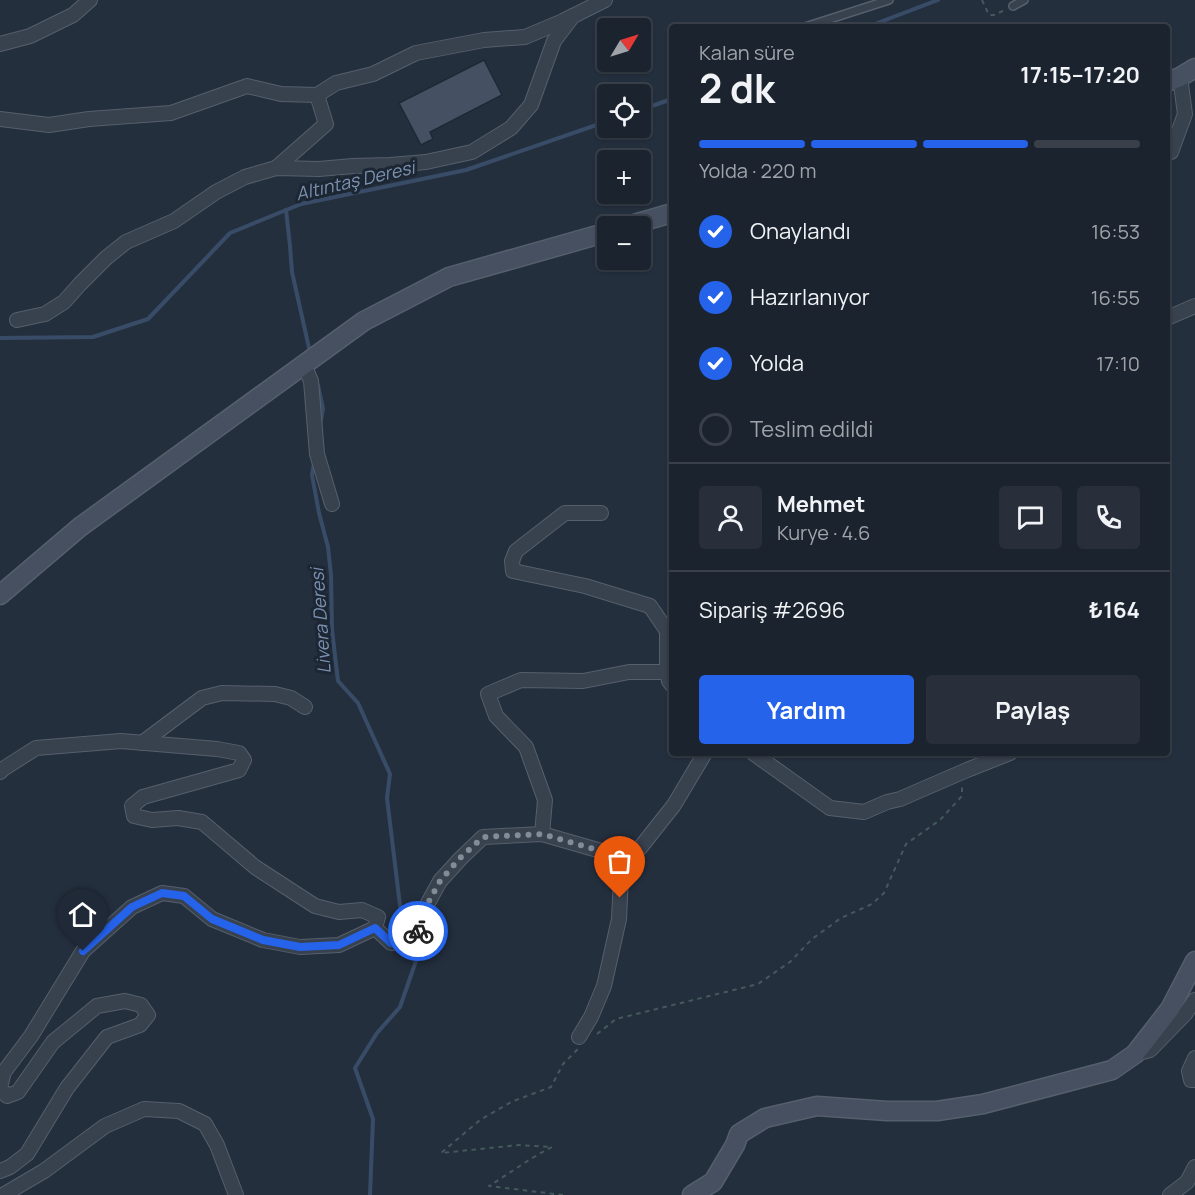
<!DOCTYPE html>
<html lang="tr">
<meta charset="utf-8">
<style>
body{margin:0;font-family:Manrope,sans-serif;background:#282f3a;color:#f1f3f6;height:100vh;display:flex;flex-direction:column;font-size:22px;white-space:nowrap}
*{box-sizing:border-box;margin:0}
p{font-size:20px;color:#a0a4aa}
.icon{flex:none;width:33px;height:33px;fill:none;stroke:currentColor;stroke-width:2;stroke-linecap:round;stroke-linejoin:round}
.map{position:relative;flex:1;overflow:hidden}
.sheet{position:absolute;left:669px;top:24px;width:501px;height:732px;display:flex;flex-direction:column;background:#1b232e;border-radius:6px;box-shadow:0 2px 4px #0004,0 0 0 2px #39404a}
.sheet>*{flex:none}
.needle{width:39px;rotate:52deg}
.fabs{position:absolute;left:597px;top:18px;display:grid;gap:12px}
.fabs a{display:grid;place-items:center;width:54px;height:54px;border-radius:6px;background:#1b232e;box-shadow:0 2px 4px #0004,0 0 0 2px #39404a;font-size:30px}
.pin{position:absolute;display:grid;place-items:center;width:51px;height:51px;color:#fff;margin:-62px -26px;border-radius:50% 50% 50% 0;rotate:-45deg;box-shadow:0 0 6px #0007}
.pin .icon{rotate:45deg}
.courier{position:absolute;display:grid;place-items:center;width:60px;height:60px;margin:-30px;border:4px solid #2563eb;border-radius:50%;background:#fff;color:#222;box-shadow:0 2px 8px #0007}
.head em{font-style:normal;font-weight:700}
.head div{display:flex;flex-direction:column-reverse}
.head{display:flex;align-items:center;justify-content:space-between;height:102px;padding:0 30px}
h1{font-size:39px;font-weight:700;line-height:45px}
.bar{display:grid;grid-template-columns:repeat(4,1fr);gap:9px 6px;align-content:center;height:72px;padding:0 30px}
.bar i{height:8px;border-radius:4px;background:#39404a}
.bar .on{background:#2563eb}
.bar p{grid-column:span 4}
.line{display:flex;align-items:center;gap:15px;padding:0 30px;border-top:2px solid #39404a}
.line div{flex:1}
.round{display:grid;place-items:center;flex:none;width:63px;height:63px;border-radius:6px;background:#282f3a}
ol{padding:0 30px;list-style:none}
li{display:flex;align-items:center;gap:18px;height:66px}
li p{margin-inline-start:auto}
li .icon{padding:6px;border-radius:50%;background:#2563eb;color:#fff;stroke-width:4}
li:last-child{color:#a0a4aa}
li i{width:33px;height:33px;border:3px solid #39404a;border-radius:50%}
.action{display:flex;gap:12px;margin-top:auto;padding:12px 30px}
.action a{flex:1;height:69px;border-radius:6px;background:#2563eb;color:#fff;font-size:24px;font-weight:700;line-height:69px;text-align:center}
.action a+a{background:#282f3a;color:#f1f3f6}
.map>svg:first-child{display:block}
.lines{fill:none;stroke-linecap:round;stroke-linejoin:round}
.stream{stroke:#394c67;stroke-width:4}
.building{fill:#455162;stroke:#1f2835;stroke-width:1.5}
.lane-casing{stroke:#565f6c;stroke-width:10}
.street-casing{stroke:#565f6c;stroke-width:16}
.secondary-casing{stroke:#565f6c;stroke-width:21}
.path{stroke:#44595c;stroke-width:2;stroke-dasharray:4.5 4.5;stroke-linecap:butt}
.lane{stroke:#38414e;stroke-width:7}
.street{stroke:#38414e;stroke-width:14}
.secondary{stroke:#465061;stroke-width:18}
.done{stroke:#828b98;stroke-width:6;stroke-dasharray:0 10.8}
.route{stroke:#2563eb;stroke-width:8}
.labels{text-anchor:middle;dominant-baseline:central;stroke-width:6;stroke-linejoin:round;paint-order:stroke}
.water-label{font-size:18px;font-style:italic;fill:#7c92b1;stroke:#1d2633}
</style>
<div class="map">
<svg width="1195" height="1195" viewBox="0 0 1195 1195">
<rect width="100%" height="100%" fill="#242f3e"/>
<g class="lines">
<g class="stream">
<path d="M 867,27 L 938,0"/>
<path d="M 640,110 L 672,99"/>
<path d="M 286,210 L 290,246 L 292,272 L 309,348"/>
<path d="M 0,338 L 93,337 L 148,319 L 230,233 L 301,204 L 466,170 L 608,121"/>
<path d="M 318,385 L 323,409 L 320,425"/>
<path d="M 314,462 L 312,475 L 319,513 L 328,547 L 331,575 L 332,630 L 338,681 L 358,703 L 390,774 L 387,798 L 401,914 L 417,958 L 400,1007 L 377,1033 L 355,1068 L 373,1119 L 370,1195"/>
</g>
</g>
<path class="building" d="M 484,60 L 502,95 L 430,132 L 433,139 L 421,145 L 399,103 Z"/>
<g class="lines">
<defs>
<g id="lane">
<path d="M 1013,6 L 1024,0"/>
<path d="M 805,27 L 889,0"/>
</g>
<g id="street">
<path d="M 0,44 L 30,36 L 73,15 L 90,0"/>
<path d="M 0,119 L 49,125 L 89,119 L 171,113 L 247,86 L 281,94 L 317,95 L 336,83 L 373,74 L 416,53 L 484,40 L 525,37 L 563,21 L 605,0"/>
<path d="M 1167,153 L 1171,152 L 1185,114 L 1180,77"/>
<path d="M 276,168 L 326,124 L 317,95"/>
<path d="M 1167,318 L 1195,306"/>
<path d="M 17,320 L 45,314 L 64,302 L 80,284 L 106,258 L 126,242 L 174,221 L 216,192 L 245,177 L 276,168 L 319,169 L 353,166 L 390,165 L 426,162 L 472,152 L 511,128 L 531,105 L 554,41 L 573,16"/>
<path d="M 304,365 L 311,381 L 317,454 L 332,504"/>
<path d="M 601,513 L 565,513 L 516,551 L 512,561 L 513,571 L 585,586 L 650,606 L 667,631 L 667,672 L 669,681 L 672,685"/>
<path d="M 142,743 L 202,698 L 222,693 L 275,694 L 291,698 L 305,707"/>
<path d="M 753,753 L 830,808 L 864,812 L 887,802 L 900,799 L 967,770 L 1010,753"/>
<path d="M 0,772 L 3,769 L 36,748 L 121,741 L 217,749 L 239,753 L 244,760 L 239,770 L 143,797 L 132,806 L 134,816 L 152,820 L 178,818 L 202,822 L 255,867 L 315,906 L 339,912 L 362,910 L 378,917 L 375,928 L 339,945 L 300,947 L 263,940 L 212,919 L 184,896 L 162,893 L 132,907 L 83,951 L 31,1036 L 4,1072 L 0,1087"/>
<path d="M 542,834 L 545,800 L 526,747 L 496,716 L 488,694 L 521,680 L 583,681 L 629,672 L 667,672"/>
<path d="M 622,857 L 640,848 L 674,805 L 705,753"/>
<path d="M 375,928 L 391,943 L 408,942 L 416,937 L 428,903 L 440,881 L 461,858 L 483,837 L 542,834 L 622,857 L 619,919 L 604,986 L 591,1017 L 579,1037"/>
<path d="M 1135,1054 L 1150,1050 L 1185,1014 L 1195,1000"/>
<path d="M 1195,1058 L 1189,1071 L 1191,1080 L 1195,1080"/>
<path d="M 0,1088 L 7,1096 L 18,1092 L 53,1042 L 97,1006 L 125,1001 L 141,1005 L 148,1015 L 140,1025 L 107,1037 L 67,1088 L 27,1154 L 10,1167 L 0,1171"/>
<path d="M 3,1195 L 44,1171 L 105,1126 L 144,1109 L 179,1111 L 205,1124 L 217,1145 L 236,1195"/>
<path d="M 1170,1195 L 1187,1182 L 1195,1167"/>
</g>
<g id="secondary">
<path d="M 1167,82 L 1180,77 L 1195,68"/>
<path d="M 627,226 L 672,213"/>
<path d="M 0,595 L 80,527 L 364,321 L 449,277 L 608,232"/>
<path d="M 692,1195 L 713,1182 L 735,1145 L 739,1134 L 765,1118 L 817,1106 L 887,1111 L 937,1111 L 983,1104 L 1112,1070 L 1135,1054 L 1170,1009 L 1195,961"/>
</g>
</defs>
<use href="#lane" class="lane-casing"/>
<use href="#street" class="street-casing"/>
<use href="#secondary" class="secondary-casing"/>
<g class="path">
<path d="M 982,0 L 989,15 L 994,15 L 1005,10"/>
<path d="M 597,1034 L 616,1019 L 758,984 L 790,962 L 812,939 L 841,918 L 872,904 L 884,893 L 906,844 L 940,820 L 962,796 L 962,786"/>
<path d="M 563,1195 L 489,1186 C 510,1173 530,1158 552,1147 L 519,1145 L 441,1153 L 480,1120 L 511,1102 L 551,1087 L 563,1064 L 578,1049"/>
</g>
<use href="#lane" class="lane"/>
<use href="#street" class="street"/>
<use href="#secondary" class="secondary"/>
</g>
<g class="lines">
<path class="done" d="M 418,931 L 428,903 L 440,881 L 460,858 L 483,837 L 542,834 L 622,857 L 620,898"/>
<path class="route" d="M 83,951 L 132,907 L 162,893 L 184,896 L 212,919 L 263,940 L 300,947 L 339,945 L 375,928 L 391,943 C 403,943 413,943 418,931"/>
</g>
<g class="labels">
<g class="water-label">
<text transform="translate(355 180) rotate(-13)">Altıntaş Deresi</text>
<text transform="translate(320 621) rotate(-94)">Livera Deresi</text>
</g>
</g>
</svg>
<div class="fabs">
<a><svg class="needle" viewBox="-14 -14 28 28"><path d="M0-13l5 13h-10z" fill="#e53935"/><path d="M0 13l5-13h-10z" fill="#a0a4aa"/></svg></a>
<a><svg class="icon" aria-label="locate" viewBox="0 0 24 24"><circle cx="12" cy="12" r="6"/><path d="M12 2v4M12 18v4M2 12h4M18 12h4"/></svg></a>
<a>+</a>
<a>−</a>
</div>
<div class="pin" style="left:620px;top:898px;background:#ea580c"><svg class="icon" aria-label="bag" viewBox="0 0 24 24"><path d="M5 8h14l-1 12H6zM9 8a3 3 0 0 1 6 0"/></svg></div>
<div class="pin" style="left:83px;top:951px;background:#1f2937"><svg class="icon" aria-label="home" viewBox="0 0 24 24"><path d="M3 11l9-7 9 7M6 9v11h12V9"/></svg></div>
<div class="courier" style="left:418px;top:931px"><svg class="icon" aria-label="bike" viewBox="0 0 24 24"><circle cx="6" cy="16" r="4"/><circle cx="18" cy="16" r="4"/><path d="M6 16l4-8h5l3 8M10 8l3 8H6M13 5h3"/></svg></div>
<section class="sheet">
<div class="head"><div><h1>2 dk</h1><p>Kalan süre</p></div><em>17:15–17:20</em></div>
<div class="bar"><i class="on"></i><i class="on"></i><i class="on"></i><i></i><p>Yolda · 220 m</p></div>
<ol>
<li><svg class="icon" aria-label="check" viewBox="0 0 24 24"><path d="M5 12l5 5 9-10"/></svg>Onaylandı<p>16:53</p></li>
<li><svg class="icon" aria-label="check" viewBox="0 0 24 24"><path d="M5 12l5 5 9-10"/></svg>Hazırlanıyor<p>16:55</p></li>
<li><svg class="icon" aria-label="check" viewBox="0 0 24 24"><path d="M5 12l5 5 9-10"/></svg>Yolda<p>17:10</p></li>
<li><i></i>Teslim edildi</li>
</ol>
<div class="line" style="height:108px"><a class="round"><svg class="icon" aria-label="person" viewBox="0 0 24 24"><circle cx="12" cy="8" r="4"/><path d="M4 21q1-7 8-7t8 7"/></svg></a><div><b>Mehmet</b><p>Kurye · 4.6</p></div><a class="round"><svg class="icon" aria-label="chat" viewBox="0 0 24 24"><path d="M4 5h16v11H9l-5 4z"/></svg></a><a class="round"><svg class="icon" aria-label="phone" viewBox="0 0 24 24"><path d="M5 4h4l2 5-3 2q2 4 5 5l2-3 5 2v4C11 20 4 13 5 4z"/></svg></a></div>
<div class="line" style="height:78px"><div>Sipariş #2696</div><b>₺164</b></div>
<div class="action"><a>Yardım</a><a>Paylaş</a></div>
</section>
</div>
